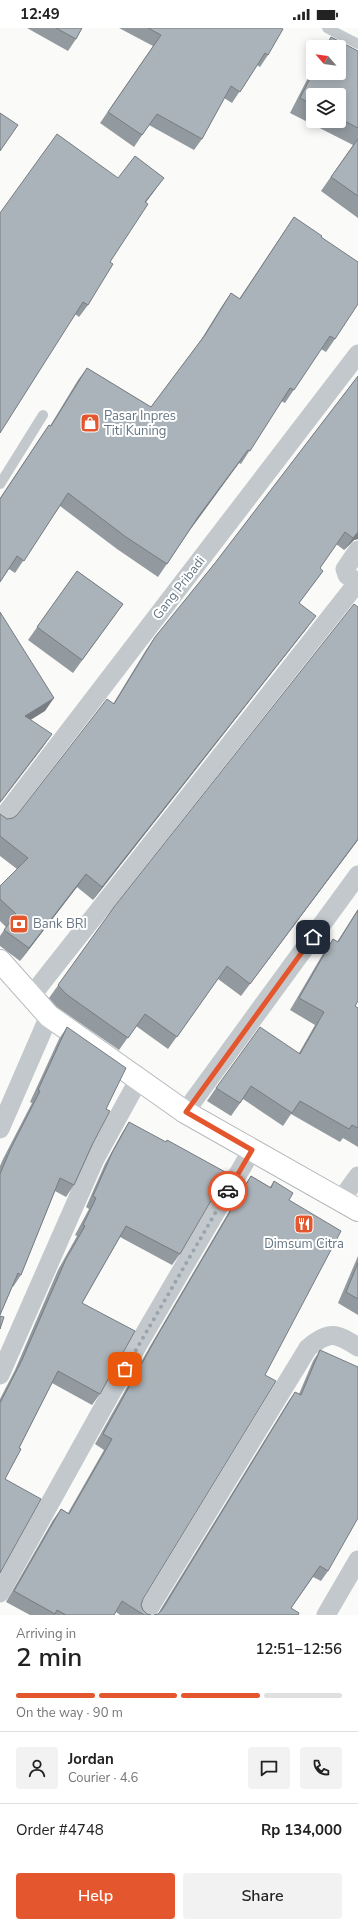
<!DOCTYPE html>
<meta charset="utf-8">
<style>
body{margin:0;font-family:"Nunito Sans",sans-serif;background:#f2f2f2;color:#222;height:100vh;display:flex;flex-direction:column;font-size:15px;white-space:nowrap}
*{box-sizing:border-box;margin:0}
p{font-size:13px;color:#767676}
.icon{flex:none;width:22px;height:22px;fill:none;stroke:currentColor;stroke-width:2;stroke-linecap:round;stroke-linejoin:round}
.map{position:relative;height:1587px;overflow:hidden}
.panel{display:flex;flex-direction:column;background:#fff;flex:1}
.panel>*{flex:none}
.needle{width:26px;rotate:298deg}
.fabs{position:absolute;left:306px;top:12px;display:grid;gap:8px}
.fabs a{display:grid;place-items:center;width:40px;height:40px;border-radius:4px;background:#fff;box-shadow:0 2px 10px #0003;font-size:20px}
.pin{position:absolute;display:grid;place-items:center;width:34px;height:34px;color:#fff;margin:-17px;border-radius:8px;box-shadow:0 2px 6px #0006}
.courier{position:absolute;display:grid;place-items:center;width:40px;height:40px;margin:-20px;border:3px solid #e4572e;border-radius:50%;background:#fff;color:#222;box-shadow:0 1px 5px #0007}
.overview em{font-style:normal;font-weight:600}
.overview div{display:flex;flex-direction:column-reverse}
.overview{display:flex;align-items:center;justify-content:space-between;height:68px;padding:0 16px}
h1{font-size:26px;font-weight:600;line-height:30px}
.bar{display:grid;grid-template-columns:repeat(4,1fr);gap:6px 4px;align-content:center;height:48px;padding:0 16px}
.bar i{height:5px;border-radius:3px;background:#e0e0e0}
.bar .on{background:#e4572e}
.bar p{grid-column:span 4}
.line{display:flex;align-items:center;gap:10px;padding:0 16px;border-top:1px solid #e0e0e0}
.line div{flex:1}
.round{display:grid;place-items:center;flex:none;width:42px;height:42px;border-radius:4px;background:#f2f2f2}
.cta{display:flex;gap:8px;margin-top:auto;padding:8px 16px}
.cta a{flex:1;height:46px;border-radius:4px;background:#e4572e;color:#fff;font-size:16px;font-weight:600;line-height:46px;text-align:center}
.cta a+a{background:#f2f2f2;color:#222}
.status{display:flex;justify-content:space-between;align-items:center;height:28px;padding:0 20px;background:#fff;direction:ltr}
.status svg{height:11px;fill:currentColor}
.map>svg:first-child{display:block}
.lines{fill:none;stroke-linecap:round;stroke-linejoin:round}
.primary-casing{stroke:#b5babe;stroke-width:24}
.service{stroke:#c3c8cc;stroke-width:10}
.minor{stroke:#c3c8cc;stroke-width:19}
.primary{stroke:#fff;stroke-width:22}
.wall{fill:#929a9f;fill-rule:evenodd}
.shaded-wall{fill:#777d82}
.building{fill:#aab3b9;stroke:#777d82}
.done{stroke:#99a4ac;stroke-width:4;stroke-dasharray:0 7.2}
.route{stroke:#e4572e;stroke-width:5}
.labels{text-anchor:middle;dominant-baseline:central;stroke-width:4;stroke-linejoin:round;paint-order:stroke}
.poi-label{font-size:13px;fill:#657683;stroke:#fff;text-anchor:start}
.street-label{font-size:13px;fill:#657683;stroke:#fff}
</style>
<div class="status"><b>12:49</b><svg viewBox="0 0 49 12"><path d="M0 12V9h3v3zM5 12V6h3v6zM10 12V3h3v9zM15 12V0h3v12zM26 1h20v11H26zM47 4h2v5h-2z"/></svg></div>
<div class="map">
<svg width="358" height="1587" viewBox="0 0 358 1587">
<rect width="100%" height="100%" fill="#fafaf8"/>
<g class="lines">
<defs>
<path id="primary" d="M 0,933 L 49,988 L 185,1084 L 358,1182"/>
</defs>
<use href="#primary" class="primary-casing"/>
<g class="service">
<path d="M 327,0 L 358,16"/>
<path d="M 0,456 L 43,387"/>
</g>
<g class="minor">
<path d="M 358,522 L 345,541 L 347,547 L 358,555"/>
<path d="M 0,793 L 358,326"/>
<path d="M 32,967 L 358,554"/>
<path d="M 185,1084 L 358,847"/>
<path d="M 0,1101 L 49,988"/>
<path d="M 340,1173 L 358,1148"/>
<path d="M 0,1347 L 95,1131 L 139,1051"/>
<path d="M 0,1565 L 139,1315 L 252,1122"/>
<path d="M 145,1587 L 308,1320 C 330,1302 336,1305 358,1319"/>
<path d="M 326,1587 L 358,1532"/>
</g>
<use href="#primary" class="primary"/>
</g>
<g class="wall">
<path d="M 27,0 L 82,0 L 76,11 L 68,23 Z"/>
<path d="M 119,0 L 281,0 L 268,27 L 260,39 L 257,37 L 232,75 L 224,70 L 202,111 L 194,122 L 149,97 L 134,119 L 100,95 L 153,18 Z"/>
<path d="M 331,9 L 358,23 L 358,190 L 321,163 L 353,117 L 290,85 L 313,40 L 313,45 L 339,19 L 325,19 ZM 313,67 L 339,67 L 339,93 L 313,93 Z"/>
<path d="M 118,150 L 155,162 L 146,174 L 110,234 L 88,277 L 79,289 L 75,286 Z"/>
<path d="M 294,189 L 321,209 L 335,311 L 326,324 L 321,321 L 285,375 L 281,373 L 241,436 L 239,435 L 194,496 L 158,549 L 117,521 L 60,478 L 15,545 L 9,541 L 0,554 L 0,470 L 40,410 L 49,397 L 50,398 L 78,352 L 87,340 L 151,379 L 199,315 L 222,278 L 231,265 L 239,271 Z"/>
<path d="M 358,348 L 358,511 L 354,512 L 344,522 L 336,516 L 320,540 L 323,543 L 299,575 L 307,600 L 93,872 L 77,859 L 20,933 L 0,918 L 0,908 L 6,899 L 0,893 L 0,858 L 17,841 L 0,828 L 0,786 L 7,791 L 13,790 L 17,787 L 113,676 L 146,622 L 155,609 L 215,535 Z"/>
<path d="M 77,543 L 123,576 L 73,645 L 28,612 Z"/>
<path d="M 358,812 L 241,968 L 218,951 L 168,1021 L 136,998 L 119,1022 L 57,979 L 49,970 L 114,879 Z"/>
<path d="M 358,881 L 358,973 L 355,978 L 358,980 L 358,1119 L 343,1110 L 340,1114 L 291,1086 L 283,1098 L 243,1071 L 231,1088 L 207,1073 L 216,1060 L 299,1025 L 315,997 L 290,982 L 324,924 L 333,911 L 337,914 Z"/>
<path d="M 67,999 L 106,1081 L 93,1115 L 74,1157 L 66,1169 L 55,1163 L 21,1247 L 13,1259 L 12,1258 L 0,1287 L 0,1138 L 3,1131 L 32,1075 L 30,1074 L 59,1011 Z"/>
<path d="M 129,1094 L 180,1226 L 172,1237 L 120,1209 L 82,1275 L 100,1366 L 92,1377 L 52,1355 L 19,1420 L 5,1451 L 0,1545 L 0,1371 L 15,1342 L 58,1242 L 77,1208 L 75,1207 L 89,1181 L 86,1179 L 105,1136 L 122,1105 Z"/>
<path d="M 251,1148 L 270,1159 L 274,1153 L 289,1172 L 143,1571 L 141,1577 L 143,1582 L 147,1586 L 151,1587 L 120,1587 L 116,1584 L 114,1587 L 30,1587 L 6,1574 L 53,1492 L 61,1481 L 68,1485 L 104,1422 L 95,1416 L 149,1320 L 244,1158 Z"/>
<path d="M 358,1228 L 358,1287 L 338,1275 Z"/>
<path d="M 320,1322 L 328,1543 L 321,1553 L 313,1549 L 291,1580 L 158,1586 L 159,1584 L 288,1374 L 295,1364 L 299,1366 L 313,1333 Z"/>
</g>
<g class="shaded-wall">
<path d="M 164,150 L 137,186 L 145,174 Z"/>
<path d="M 248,422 L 239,435 L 190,502 L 198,489 Z"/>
<path d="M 358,504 L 358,511 L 354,512 L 344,522 L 353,510 Z"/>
<path d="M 316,588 L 307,600 L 93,872 L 102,859 Z"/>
<path d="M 54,670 L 45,683 L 16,701 L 25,688 Z"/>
<path d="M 52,706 L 43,719 L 0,775 L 0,774 Z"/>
<path d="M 358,811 L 358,812 L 241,968 L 250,956 Z"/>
<path d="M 86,846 L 77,859 L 20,933 L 29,920 Z"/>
</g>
<g class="building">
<path d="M 56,0 L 82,0 L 76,11 Z"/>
<path d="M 148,0 L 281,0 L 283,1 L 268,27 L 265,25 L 240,64 L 231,58 L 202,111 L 157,86 L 142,107 L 108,84 L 161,7 Z"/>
<path d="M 331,9 L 358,23 L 358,100 L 339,90 L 339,67 L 313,67 L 313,77 L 300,70 L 313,45 L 339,45 L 339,19 L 326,19 Z"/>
<path d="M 0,85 L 18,97 L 0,123 Z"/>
<path d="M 57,106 L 118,150 L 135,128 L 164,150 L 145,174 L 148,176 L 110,234 L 113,236 L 88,277 L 83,274 L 0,405 L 0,185 Z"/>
<path d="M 358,111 L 358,168 L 331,149 Z"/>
<path d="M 294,189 L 322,208 L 321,209 L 358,234 L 358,276 L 335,311 L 330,308 L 294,362 L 290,360 L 250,423 L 248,422 L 198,489 L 167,536 L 126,509 L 68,465 L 24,533 L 17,528 L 0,554 L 0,471 L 49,397 L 51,398 L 87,340 L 151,379 L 205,307 L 231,265 L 240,271 Z"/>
<path d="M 358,348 L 358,504 L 353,510 L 345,504 L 320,540 L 323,543 L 299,575 L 316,588 L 102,859 L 86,846 L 29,920 L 4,902 L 16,886 L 0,871 L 0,858 L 28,830 L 0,808 L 0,786 L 7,791 L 13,790 L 17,787 L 107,671 L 114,676 L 155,609 L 215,535 Z"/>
<path d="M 77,543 L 123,576 L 82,632 L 37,599 Z"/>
<path d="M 354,576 L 358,579 L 358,811 L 250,956 L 227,938 L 177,1009 L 145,986 L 128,1010 L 66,966 L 58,957 L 114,879 Z"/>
<path d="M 0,584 L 54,670 L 25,688 L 52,706 L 0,774 Z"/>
<path d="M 358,882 L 358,973 L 355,978 L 358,980 L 358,1100 L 352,1097 L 349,1101 L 300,1073 L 292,1085 L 251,1058 L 240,1075 L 216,1060 L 260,999 L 300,1026 L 324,984 L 299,970 L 333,911 L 338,914 Z"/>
<path d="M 67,999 L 126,1040 L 106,1081 L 110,1083 L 93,1115 L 74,1157 L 60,1150 L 21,1247 L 18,1245 L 0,1287 L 0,1146 L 11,1120 L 40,1063 L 38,1062 Z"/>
<path d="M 129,1094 L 166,1114 L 167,1112 L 227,1145 L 180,1226 L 126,1198 L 82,1275 L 135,1303 L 100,1366 L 58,1343 L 19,1420 L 21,1421 L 5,1451 L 41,1471 L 0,1545 L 0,1375 L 22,1332 L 66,1231 L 85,1198 L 83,1197 L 96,1170 L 93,1168 L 112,1125 Z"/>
<path d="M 251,1148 L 271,1160 L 274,1153 L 293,1165 L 289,1172 L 341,1203 L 265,1347 L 276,1353 L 143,1571 L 141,1577 L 143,1582 L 147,1586 L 151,1587 L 144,1587 L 122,1573 L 114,1587 L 66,1587 L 57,1582 L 55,1586 L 14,1563 L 61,1481 L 69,1486 L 112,1411 L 103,1406 L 156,1310 Z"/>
<path d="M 358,1235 L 358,1271 L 346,1264 Z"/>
<path d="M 0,1288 L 4,1289 L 0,1301 Z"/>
<path d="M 320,1322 L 358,1339 L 358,1490 L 328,1543 L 320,1538 L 291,1580 L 299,1585 L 298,1587 L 154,1587 L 158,1586 L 162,1582 L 295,1364 L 301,1367 Z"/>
</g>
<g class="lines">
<path class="done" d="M 125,1341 L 228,1163"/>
<path class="route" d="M 228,1163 L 252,1122 L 186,1084 L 313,909"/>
</g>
<defs>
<symbol id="shop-square" viewBox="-11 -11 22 22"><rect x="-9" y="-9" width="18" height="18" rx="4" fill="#e4572e" stroke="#fff"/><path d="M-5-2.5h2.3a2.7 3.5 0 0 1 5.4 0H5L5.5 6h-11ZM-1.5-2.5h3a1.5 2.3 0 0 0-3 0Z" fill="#fff"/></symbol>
<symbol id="bank-square" viewBox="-11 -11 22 22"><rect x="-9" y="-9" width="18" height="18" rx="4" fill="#e4572e" stroke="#fff"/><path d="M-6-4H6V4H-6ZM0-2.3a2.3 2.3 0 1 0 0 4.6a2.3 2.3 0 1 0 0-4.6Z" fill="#fff"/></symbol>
<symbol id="restaurant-square" viewBox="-11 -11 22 22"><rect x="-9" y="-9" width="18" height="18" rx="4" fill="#e4572e" stroke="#fff"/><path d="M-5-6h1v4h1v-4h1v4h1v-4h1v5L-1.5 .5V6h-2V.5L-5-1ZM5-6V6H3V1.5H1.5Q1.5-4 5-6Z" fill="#fff"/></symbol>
</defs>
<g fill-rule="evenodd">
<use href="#shop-square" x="79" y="384" width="22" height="22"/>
<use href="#bank-square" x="8" y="885" width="22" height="22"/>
<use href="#restaurant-square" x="293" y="1185" width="22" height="22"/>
</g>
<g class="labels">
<g class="poi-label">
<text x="104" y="388">Pasar Inpres<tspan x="104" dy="15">Titi Kuning</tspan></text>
<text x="33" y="896">Bank BRI</text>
<text x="304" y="1216" text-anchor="middle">Dimsum Citra</text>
</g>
<g class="street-label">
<text transform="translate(179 560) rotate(-52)">Gang Pribadi</text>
</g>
</g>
</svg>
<div class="fabs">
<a><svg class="needle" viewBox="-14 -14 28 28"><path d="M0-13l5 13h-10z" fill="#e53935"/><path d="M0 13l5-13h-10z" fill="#767676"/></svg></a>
<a><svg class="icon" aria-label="layers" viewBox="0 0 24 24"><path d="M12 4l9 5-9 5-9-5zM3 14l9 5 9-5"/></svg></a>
</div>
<div class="pin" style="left:125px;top:1341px;background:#ea580c"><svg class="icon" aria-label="bag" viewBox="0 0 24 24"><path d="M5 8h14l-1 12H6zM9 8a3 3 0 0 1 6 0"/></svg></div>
<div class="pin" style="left:313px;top:909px;background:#1f2937"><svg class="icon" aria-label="home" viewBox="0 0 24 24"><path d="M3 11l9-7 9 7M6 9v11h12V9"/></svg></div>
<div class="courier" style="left:228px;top:1163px"><svg class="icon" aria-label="car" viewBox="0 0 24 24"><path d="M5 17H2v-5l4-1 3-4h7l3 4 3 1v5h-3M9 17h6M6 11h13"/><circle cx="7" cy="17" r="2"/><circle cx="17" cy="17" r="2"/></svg></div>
</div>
<section class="panel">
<div class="overview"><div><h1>2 min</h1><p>Arriving in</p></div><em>12:51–12:56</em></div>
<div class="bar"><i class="on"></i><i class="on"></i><i class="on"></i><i></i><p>On the way · 90 m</p></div>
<div class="line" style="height:72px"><a class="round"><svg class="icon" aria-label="person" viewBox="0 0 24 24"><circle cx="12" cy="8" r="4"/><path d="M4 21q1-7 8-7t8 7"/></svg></a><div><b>Jordan</b><p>Courier · 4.6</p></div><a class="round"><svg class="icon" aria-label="chat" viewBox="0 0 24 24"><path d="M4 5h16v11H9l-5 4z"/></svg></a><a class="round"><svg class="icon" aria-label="phone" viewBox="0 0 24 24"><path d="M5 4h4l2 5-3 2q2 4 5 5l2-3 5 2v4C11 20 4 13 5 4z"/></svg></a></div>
<div class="line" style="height:52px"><div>Order #4748</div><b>Rp 134,000</b></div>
<div class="cta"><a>Help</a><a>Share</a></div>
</section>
